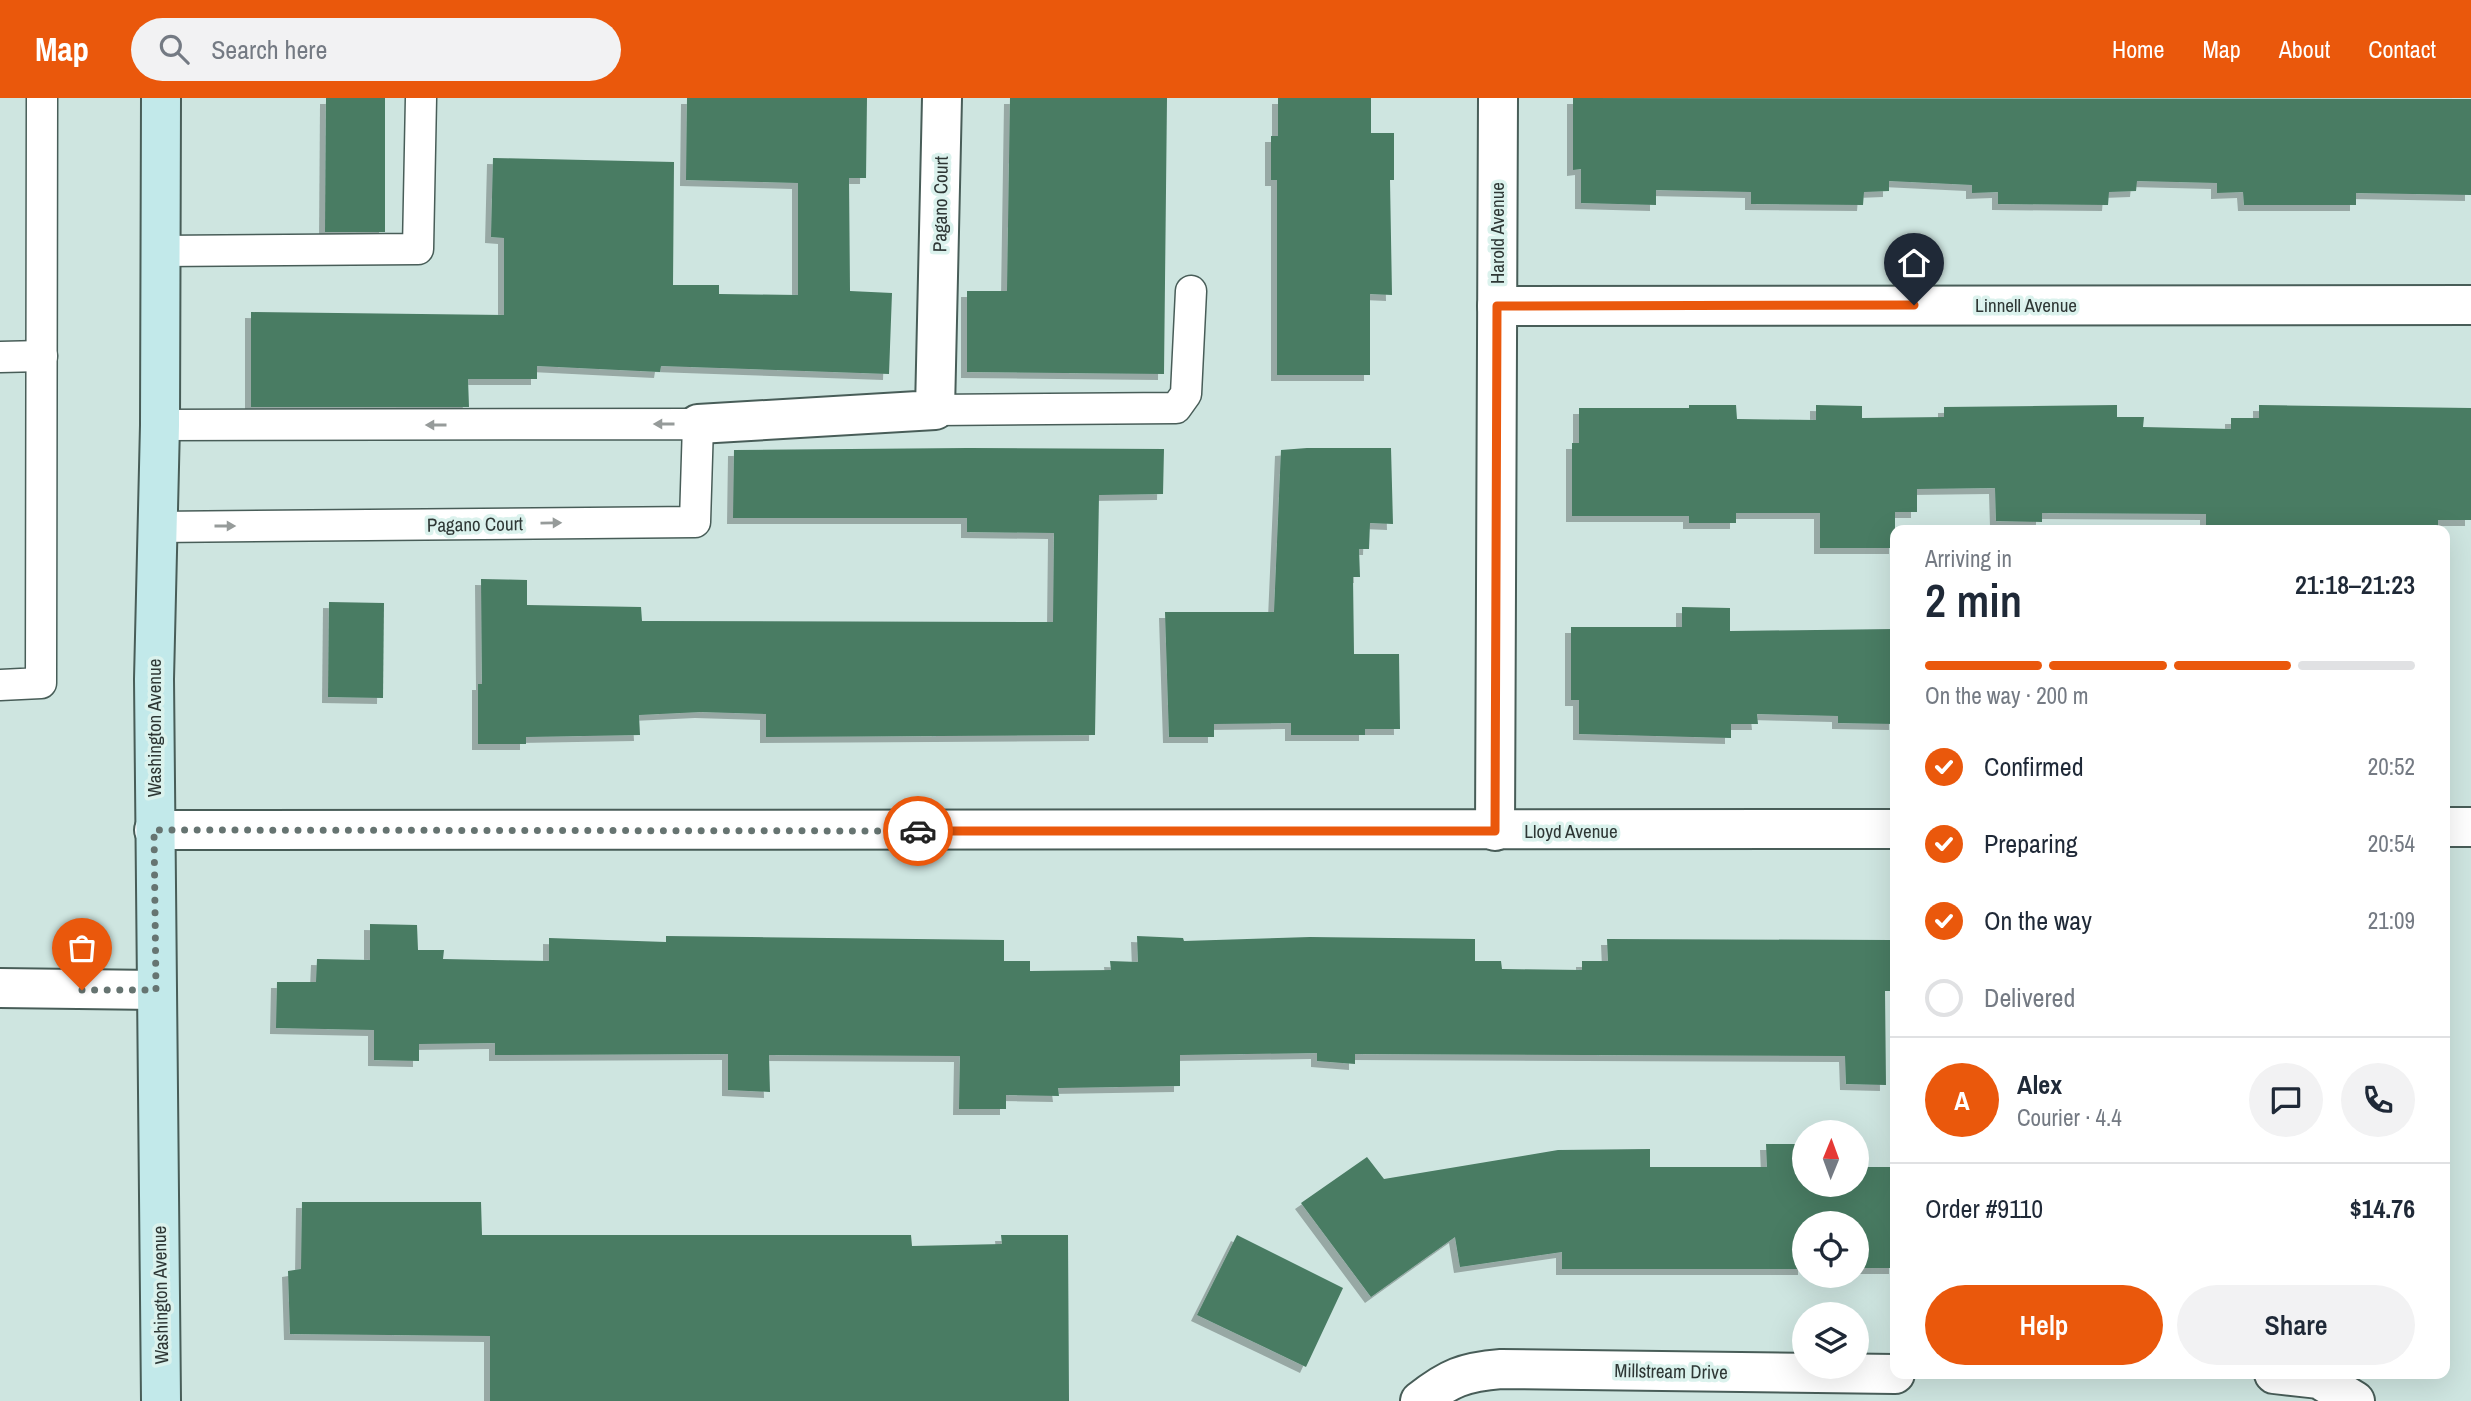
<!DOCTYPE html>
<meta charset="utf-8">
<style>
body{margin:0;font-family:"Archivo Narrow",sans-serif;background:#f2f2f3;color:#1f2937;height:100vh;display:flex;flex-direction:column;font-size:26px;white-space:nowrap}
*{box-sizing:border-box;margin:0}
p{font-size:23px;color:#747a83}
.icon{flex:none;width:38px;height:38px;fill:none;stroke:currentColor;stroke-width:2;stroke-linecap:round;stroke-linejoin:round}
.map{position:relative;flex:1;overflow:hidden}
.panel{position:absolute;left:1890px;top:427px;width:560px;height:854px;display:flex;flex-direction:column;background:#fff;border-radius:14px;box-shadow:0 7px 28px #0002}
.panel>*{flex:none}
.needle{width:46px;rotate:1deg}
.tools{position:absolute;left:1792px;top:1022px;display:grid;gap:14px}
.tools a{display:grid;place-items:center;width:77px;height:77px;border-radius:50%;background:#fff;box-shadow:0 7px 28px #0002;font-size:35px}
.pin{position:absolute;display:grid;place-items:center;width:60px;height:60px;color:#fff;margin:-72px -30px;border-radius:50% 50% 50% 0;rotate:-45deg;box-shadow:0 0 7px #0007}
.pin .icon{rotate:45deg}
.courier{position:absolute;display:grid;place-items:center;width:70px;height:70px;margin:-35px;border:5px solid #ea580c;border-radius:50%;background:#fff;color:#222;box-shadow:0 2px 9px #0007}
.head em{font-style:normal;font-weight:600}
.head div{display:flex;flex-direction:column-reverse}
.head{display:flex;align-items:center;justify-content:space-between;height:119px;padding:0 35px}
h1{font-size:46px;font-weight:600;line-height:52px}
.bar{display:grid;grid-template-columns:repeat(4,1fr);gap:10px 7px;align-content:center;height:84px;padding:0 35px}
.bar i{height:9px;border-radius:5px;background:#e0e1e3}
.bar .current{background:#ea580c}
.bar p{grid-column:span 4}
.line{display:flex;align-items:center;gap:18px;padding:0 35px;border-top:2px solid #e0e1e3}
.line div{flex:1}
.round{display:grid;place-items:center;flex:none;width:74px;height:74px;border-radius:37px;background:#f2f2f3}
ol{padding:0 35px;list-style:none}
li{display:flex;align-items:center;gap:21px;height:77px}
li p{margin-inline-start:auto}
li .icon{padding:7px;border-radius:50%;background:#ea580c;color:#fff;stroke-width:4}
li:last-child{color:#747a83}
li i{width:38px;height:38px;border:4px solid #e0e1e3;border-radius:50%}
.action{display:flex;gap:14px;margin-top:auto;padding:14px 35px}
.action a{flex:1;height:80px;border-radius:42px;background:#ea580c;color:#fff;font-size:28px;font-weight:600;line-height:80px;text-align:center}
.action a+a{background:#f2f2f3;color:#1f2937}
header{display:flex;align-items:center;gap:42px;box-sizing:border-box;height:98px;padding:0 35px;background:#ea580c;color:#fff}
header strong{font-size:33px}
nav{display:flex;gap:38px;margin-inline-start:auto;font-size:24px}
.search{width:490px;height:63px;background:#f2f2f3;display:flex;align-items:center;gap:18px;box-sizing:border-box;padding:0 24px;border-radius:38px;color:#747a83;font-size:26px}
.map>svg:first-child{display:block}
.building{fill:#497b63;filter:url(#shadow)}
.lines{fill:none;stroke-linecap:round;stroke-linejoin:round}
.lane-casing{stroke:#485d58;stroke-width:33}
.street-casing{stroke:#485d58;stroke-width:42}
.secondary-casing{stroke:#485d58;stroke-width:42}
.lane{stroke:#fff;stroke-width:30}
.street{stroke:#fff;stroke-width:38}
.secondary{stroke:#c2e9ea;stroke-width:38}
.oneway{fill:#969b9a}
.done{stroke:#667471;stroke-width:7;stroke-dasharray:0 12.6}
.route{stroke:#ea580c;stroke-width:9}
.labels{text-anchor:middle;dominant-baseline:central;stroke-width:7;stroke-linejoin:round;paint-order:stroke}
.street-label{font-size:19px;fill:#2e3735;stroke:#dbf2ed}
</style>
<header>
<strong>Map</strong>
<div class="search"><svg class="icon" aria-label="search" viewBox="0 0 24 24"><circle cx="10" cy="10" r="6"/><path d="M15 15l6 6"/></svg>Search here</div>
<nav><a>Home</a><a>Map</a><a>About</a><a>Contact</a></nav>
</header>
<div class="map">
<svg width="2471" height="1303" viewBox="0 0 2471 1303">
<defs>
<filter id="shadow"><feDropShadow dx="-6" dy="6" stdDeviation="0" flood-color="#0004"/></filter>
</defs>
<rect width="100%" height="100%" fill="#cee5e0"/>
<g class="building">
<path d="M 326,0 L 385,0 L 385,134 L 325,134 Z"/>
<path d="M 687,0 L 867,0 L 866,80 L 849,80 L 850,193 L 892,195 L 889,276 L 661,268 L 660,274 L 537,268 L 537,281 L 468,281 L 469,309 L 251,309 L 251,214 L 504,217 L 504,140 L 491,139 L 493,60 L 674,64 L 673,187 L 719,187 L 719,196 L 798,197 L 798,85 L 686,82 Z"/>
<path d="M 1010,0 L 1167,0 L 1164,276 L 967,274 L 967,193 L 1007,193 Z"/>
<path d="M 1278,0 L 1371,0 L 1371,35 L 1394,35 L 1394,82 L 1390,82 L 1392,197 L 1370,196 L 1370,277 L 1277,277 L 1277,82 L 1271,82 L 1271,38 L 1278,38 Z"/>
<path d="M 1573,0 L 2471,1 L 2471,97 L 2356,95 L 2356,107 L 2244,107 L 2243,94 L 2217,95 L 2217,85 L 2137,83 L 2136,93 L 2109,94 L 2108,107 L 1998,106 L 1998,94 L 1972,95 L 1972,87 L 1889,83 L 1889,93 L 1864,94 L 1863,107 L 1751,106 L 1751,94 L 1656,92 L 1656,107 L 1581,105 L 1581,71 L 1573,72 Z"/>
<path d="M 1689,307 L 1736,307 L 1737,321 L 1816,322 L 1816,307 L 1862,308 L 1862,320 L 1944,319 L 1944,309 L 2117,307 L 2117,319 L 2144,319 L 2143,329 L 2231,331 L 2231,320 L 2259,320 L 2259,307 L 2471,310 L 2471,422 L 2438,422 L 2438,432 L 2206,429 L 2206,416 L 2042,415 L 2042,424 L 1996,423 L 1995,390 L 1917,391 L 1917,414 L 1895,414 L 1895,450 L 1820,450 L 1820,415 L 1736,415 L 1736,425 L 1689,425 L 1689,418 L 1572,418 L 1572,345 L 1579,345 L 1579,310 L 1689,310 Z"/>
<path d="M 968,350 L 1164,351 L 1163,396 L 1099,397 L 1095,637 L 766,639 L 766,616 L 701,614 L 639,617 L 640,637 L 526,639 L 526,646 L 478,646 L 478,586 L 482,586 L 481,481 L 527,482 L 527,507 L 641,509 L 642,523 L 1053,524 L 1054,435 L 967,434 L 967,420 L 733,420 L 734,352 Z"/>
<path d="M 1307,350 L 1391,350 L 1393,426 L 1370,425 L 1369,451 L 1359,451 L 1360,479 L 1353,479 L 1354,556 L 1399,556 L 1400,631 L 1365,631 L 1365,637 L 1291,637 L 1291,625 L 1214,626 L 1214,639 L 1169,639 L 1165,514 L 1274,514 L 1281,352 Z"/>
<path d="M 329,504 L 384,505 L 383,600 L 328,599 Z"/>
<path d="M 1682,509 L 1730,510 L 1730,533 L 1895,531 L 1895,626 L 1838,625 L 1838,618 L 1757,616 L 1758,626 L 1731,626 L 1731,640 L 1579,636 L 1579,602 L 1571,602 L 1571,529 L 1682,529 Z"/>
<path d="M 370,826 L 417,827 L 418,852 L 444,852 L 443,861 L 549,863 L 549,840 L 666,844 L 666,838 L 1004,842 L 1004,863 L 1030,863 L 1030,873 L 1111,872 L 1110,863 L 1138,864 L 1137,838 L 1183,840 L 1184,843 L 1310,839 L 1475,841 L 1475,863 L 1501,863 L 1502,871 L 1582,872 L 1582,863 L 1608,863 L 1607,841 L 1891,842 L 1891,893 L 1885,893 L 1886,987 L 1846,986 L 1845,958 L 1355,956 L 1355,966 L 1317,963 L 1317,955 L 1180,957 L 1180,988 L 1058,990 L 1059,998 L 1006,997 L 1006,1011 L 959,1011 L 960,958 L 769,957 L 770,994 L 728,992 L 728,956 L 495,957 L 495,945 L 419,946 L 419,963 L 374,962 L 374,932 L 276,930 L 277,884 L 316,884 L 317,861 L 370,862 Z"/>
<path d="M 1766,1046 L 1804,1046 L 1804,1087 L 1857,1087 L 1857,1069 L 1895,1069 L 1895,1170 L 1857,1170 L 1857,1125 L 1804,1125 L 1804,1171 L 1562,1171 L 1562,1154 L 1460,1169 L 1455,1139 L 1371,1199 L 1301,1105 L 1367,1059 L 1384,1081 L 1558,1052 L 1650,1051 L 1650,1069 L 1767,1069 Z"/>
<path d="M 302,1104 L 481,1104 L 482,1137 L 911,1137 L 912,1148 L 1002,1146 L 1001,1137 L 1068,1137 L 1069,1303 L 490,1303 L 490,1238 L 290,1236 L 288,1173 L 301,1171 Z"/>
<path d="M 1237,1137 L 1343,1190 L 1306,1269 L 1197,1217 Z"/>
</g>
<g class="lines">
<defs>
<g id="lane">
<path d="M 161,153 L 418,151 L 421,0"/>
<path d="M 0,259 L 42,258"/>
<path d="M 935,312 L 1176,310 L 1186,296 L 1191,193"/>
<path d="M 157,429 L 695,424 L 698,326 L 160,327"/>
<path d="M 0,587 L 41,585 L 42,0"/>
</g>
<g id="street">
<path d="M 1497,208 L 2471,207"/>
<path d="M 698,326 L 935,312 L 942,0"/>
<path d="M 2445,729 L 2471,729"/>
<path d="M 154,732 L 1895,731"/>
<path d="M 1495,733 L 1498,0"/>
<path d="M 0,890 L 156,892"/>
<path d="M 2274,1276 L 2319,1281 L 2355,1303"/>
<path d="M 1420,1303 C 1449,1280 1464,1274 1501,1271 L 1895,1276"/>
</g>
<path id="secondary" d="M 161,0 L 160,327 L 154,581 L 161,1303"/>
</defs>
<use href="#lane" class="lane-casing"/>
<use href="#street" class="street-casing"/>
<use href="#secondary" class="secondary-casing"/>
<use href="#lane" class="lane"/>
<use href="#street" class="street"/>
<use href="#secondary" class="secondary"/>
</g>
<defs><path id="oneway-solid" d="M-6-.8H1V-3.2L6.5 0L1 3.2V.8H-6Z" transform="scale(1.75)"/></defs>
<g class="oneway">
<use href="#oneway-solid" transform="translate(664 326) rotate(180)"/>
<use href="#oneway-solid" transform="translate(436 327) rotate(180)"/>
<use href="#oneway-solid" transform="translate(551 425) rotate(-1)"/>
<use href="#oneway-solid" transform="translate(225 428)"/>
</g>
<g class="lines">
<path class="done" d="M 82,892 L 156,892 L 154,732 L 918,733"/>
<path class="route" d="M 918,733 L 1495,733 L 1497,208 L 1914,207"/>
</g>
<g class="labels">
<g class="street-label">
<text transform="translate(940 106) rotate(-89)">Pagano Court</text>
<text transform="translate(1497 135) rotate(-90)">Harold Avenue</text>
<text x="2026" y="207">Linnell Avenue</text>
<text transform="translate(475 426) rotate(-1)">Pagano Court</text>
<text transform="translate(154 630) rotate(-90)">Washington Avenue</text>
<text x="1571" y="733">Lloyd Avenue</text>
<text transform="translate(160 1197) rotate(-91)">Washington Avenue</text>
<text transform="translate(1671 1273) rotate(1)">Millstream Drive</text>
</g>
</g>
</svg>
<div class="tools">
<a><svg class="needle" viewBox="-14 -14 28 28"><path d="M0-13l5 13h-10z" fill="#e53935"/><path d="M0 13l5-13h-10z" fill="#747a83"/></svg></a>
<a><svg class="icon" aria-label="locate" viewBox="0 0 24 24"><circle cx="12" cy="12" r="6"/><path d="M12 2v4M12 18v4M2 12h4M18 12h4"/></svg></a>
<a><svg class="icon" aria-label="layers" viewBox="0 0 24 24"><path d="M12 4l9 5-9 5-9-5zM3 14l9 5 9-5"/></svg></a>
</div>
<div class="pin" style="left:82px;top:892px;background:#ea580c"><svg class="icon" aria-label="bag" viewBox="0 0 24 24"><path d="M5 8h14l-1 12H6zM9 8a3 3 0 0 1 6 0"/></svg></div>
<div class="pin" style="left:1914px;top:207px;background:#1f2937"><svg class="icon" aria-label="home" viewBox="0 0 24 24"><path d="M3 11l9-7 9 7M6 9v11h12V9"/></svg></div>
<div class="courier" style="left:918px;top:733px"><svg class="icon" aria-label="car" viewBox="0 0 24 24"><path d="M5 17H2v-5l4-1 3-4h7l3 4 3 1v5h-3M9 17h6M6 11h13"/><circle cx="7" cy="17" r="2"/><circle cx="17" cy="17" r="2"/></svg></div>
<section class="panel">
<div class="head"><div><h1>2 min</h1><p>Arriving in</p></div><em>21:18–21:23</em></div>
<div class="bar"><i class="current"></i><i class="current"></i><i class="current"></i><i></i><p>On the way · 200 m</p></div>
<ol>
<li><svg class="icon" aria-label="check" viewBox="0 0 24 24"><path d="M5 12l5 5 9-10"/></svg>Confirmed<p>20:52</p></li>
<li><svg class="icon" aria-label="check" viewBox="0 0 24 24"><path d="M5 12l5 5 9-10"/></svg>Preparing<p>20:54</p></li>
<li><svg class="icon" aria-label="check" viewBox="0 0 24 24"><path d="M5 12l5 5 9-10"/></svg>On the way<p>21:09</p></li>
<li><i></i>Delivered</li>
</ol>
<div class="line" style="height:126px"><b class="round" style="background:#ea580c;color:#fff">A</b><div><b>Alex</b><p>Courier · 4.4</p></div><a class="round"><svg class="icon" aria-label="chat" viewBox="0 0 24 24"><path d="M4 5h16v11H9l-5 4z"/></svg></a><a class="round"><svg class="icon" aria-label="phone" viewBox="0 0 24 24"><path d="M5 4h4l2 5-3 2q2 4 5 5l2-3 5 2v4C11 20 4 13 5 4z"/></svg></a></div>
<div class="line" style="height:91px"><div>Order #9110</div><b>$14.76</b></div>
<div class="action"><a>Help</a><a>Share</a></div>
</section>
</div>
